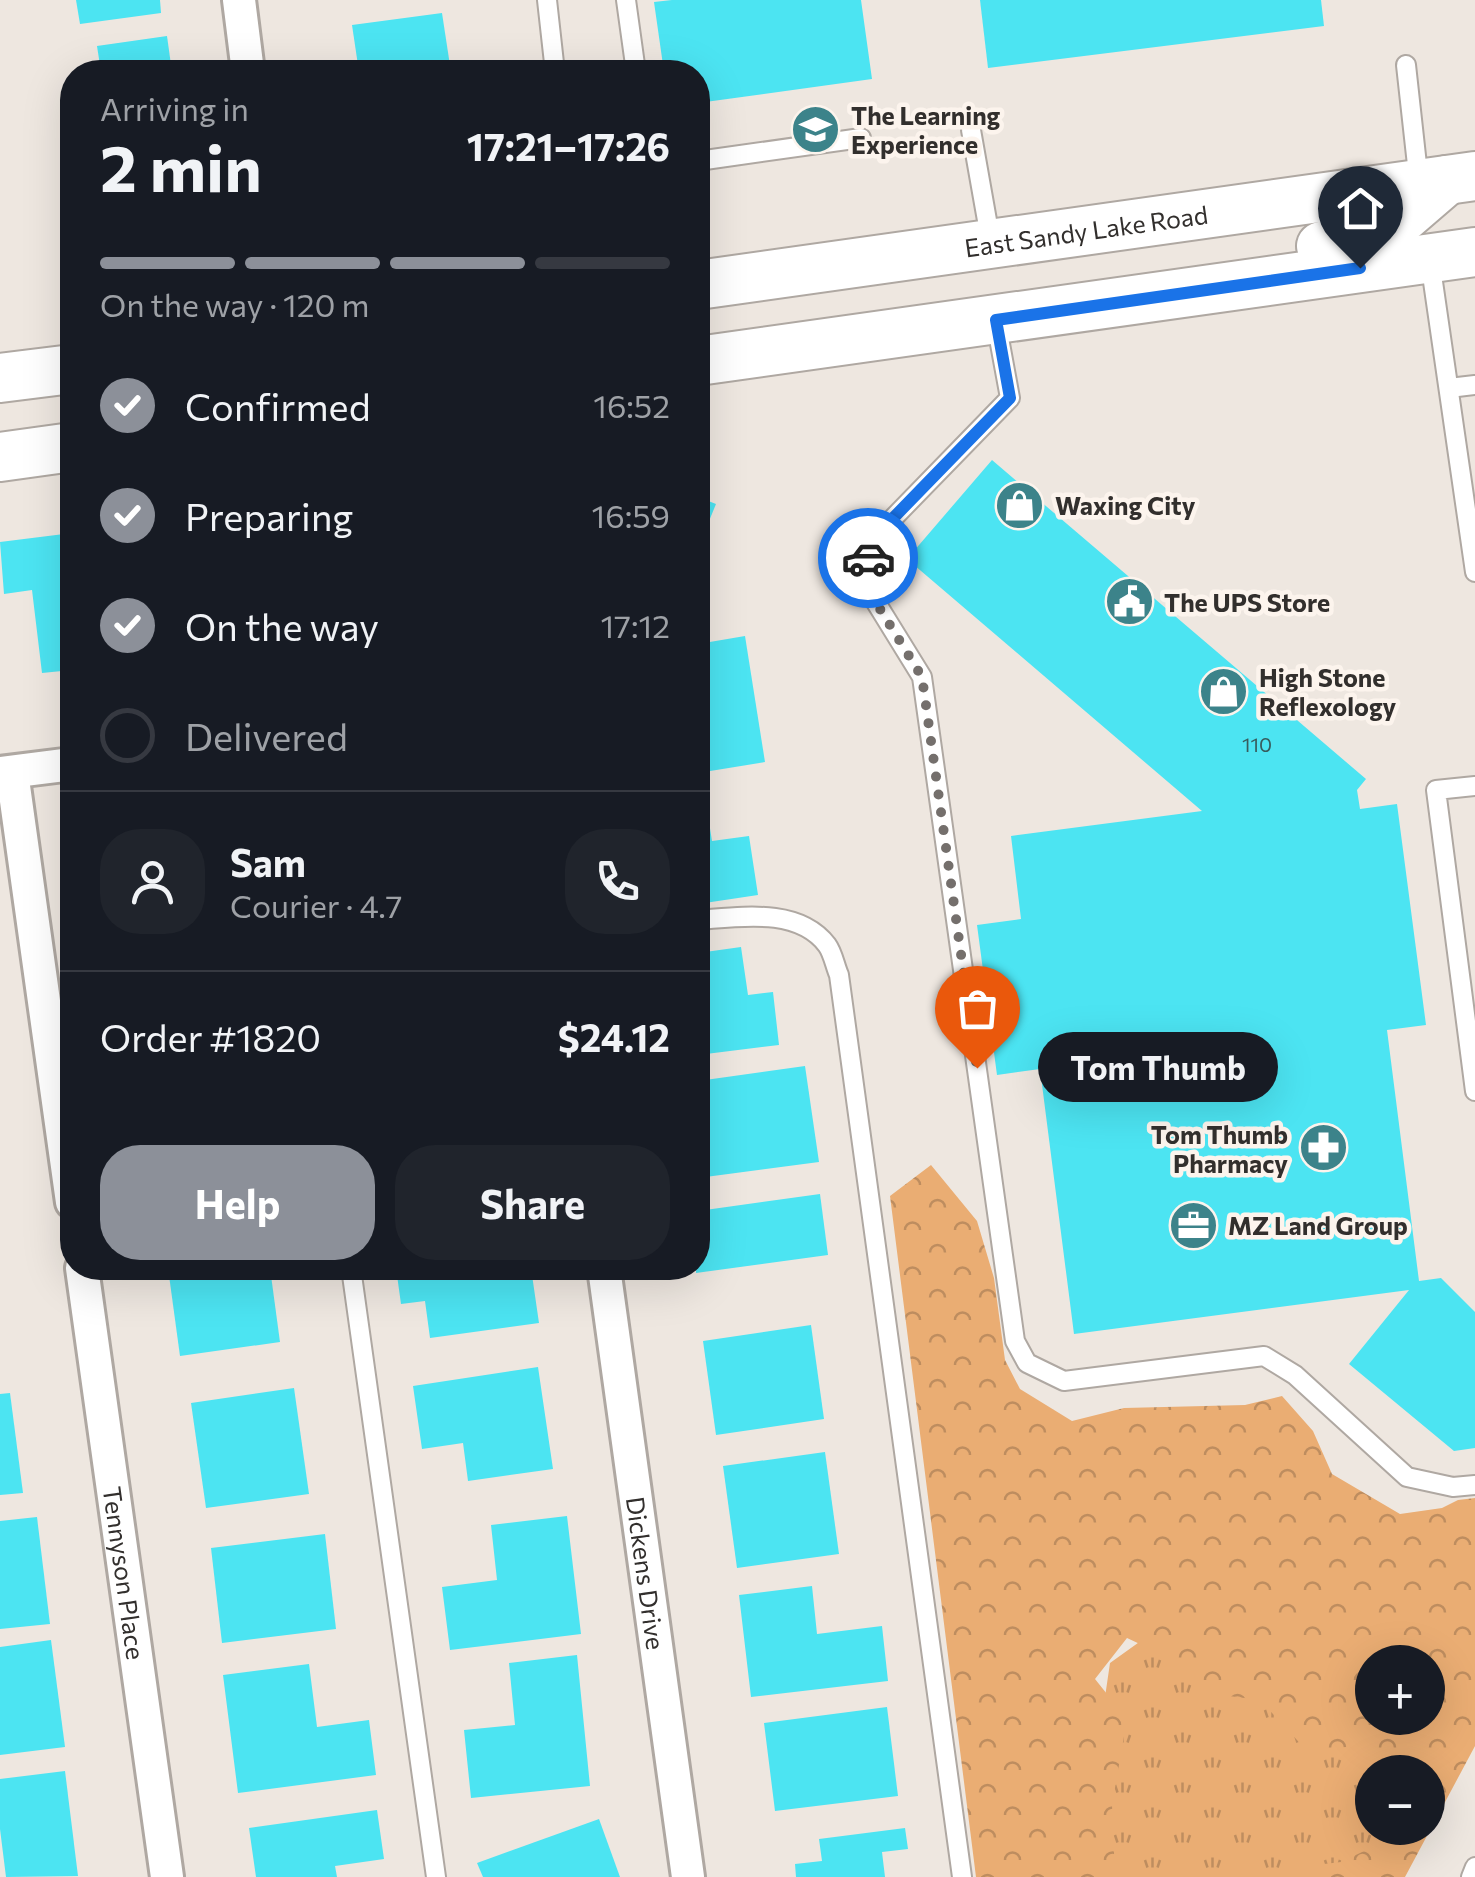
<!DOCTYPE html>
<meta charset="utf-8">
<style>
body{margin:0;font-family:Commissioner,sans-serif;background:#20242c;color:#f1f3f6;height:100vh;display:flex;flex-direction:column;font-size:38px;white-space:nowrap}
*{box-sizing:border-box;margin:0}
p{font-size:32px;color:#9ea1a6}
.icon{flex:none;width:55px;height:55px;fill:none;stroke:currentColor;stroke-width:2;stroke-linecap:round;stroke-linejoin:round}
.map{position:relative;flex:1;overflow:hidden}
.panel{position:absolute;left:60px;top:60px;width:650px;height:1220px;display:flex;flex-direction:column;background:#171b24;border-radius:40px;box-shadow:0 10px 40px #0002}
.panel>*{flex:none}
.buttons{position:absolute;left:1355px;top:1645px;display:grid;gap:20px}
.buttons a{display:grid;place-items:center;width:90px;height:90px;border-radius:50%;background:#171b24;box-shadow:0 10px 40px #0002;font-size:50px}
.pin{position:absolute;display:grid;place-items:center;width:85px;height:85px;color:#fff;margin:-102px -42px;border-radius:50% 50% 50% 0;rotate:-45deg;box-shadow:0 0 10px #0007}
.pin .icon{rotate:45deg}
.courier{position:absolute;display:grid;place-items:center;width:100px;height:100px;margin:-50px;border:8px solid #1a73e8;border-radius:50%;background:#fff;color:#222;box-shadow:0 2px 12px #0007}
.bubble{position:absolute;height:70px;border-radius:35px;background:#171b24;box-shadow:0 10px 40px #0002;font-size:32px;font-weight:700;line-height:70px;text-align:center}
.headline em{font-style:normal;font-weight:700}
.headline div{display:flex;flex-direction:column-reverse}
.headline{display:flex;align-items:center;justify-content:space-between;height:170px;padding:0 40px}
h1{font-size:65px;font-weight:700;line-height:75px}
.bar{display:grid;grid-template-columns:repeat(4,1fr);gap:15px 10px;align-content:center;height:120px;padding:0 40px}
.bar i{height:12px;border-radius:8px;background:#363941}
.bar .on{background:#8c9099}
.bar p{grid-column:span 4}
.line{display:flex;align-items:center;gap:25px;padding:0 40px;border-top:2px solid #363941}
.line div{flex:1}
.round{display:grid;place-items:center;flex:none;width:105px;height:105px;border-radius:40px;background:#20242c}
ol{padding:0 40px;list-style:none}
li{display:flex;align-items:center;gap:30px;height:110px}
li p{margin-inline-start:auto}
li .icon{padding:10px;border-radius:50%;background:#8c9099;color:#fff;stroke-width:4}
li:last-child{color:#9ea1a6}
li i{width:55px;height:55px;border:5px solid #363941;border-radius:50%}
.primary-button{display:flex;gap:20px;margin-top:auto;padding:20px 40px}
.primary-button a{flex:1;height:115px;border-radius:40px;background:#8c9099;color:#fff;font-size:40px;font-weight:700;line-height:115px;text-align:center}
.primary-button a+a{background:#20242c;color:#f1f3f6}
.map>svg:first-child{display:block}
.grass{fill:url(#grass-tufts)}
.forest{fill:url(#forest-crowns);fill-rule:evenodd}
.building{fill:#4ce4f2}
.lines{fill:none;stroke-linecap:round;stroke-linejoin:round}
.service-casing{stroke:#afa8a2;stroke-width:22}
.minor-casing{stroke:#afa8a2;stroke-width:38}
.secondary-casing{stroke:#afa8a2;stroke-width:52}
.service{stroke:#fff;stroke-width:18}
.minor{stroke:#fff;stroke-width:32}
.secondary{stroke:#fff;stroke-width:48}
.done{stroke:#746f6c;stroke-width:10;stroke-dasharray:0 18}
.route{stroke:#1a73e8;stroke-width:12}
.labels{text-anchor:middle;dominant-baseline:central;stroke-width:9;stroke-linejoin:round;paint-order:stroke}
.number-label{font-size:20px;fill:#385c5e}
.poi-label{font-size:25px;font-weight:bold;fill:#322f2d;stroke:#fcf4ed;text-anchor:start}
.street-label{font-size:25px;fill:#322f2d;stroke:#fcf4ed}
</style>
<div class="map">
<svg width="1475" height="1877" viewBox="0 0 1475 1877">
<defs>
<pattern id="grass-tufts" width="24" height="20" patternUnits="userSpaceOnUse" patternTransform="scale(2.5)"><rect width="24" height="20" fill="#eaad73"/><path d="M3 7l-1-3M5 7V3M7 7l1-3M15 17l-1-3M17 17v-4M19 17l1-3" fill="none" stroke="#be8d5f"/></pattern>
<pattern id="forest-crowns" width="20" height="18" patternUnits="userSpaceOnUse" patternTransform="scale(2.5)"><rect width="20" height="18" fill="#eaad73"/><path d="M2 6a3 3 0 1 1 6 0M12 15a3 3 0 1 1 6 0" fill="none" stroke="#be8d5f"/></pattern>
</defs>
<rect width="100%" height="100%" fill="#eee7e0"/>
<path class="grass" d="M 1163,1625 L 1372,1718 L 1428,1772 L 1372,1772 L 1372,1828 L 1412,1828 L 1391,1877 L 1089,1877 L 1084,1840 L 1110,1663 Z"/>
<path class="forest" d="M 931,1165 L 977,1221 L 994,1278 L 1005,1360 L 1020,1389 L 1072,1421 L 1124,1408 L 1245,1405 L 1282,1396 L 1313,1431 L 1332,1474 L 1400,1514 L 1442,1508 L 1458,1500 L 1475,1498 L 1475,1746 L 1405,1877 L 1299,1877 L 1299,1867 L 1341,1862 L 1377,1845 L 1381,1828 L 1428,1828 L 1428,1772 L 1394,1772 L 1395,1765 L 1361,1745 L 1308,1752 L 1260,1700 L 1221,1695 L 1174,1660 L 1127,1638 L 1095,1679 L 1127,1719 L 1112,1805 L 1115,1877 L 976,1877 L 890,1196 ZM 1372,1662 L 1428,1662 L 1428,1718 L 1372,1718 Z"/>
<g class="building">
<path d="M 76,0 L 160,0 L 161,13 L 80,24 Z"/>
<path d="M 672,0 L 861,0 L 872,79 L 698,103 L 698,72 L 664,72 L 654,2 Z"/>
<path d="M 980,0 L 1321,0 L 1324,26 L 988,68 Z"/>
<path d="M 442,13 L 451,72 L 359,72 L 352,25 Z"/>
<path d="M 167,36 L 172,72 L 101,72 L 97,46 Z"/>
<path d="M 992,460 L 1366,779 L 1357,790 L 1360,809 L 1397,804 L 1426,1025 L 1387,1030 L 1419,1281 L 1441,1278 L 1475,1312 L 1475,1448 L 1454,1451 L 1349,1364 L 1409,1290 L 1074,1334 L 1040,1069 L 997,1075 L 977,925 L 1021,919 L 1011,836 L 1202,811 L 907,559 Z"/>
<path d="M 698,497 L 716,504 L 698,548 Z"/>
<path d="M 72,533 L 72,670 L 42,673 L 32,590 L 4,594 L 0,542 Z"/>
<path d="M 745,636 L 765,762 L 698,773 L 698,644 Z"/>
<path d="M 706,803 L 712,841 L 749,836 L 758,895 L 698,904 L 698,804 Z"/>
<path d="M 741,947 L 748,995 L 773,992 L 779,1045 L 698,1055 L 698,953 Z"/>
<path d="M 805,1066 L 819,1162 L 698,1178 L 698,1081 Z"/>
<path d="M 820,1194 L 828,1255 L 696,1273 L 698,1211 Z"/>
<path d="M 168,1268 L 270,1268 L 280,1342 L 180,1356 Z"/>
<path d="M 396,1268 L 531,1268 L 539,1323 L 430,1338 L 425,1301 L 401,1304 Z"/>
<path d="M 811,1325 L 824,1419 L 716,1435 L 703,1341 Z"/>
<path d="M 538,1367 L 553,1469 L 468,1481 L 463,1443 L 422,1449 L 413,1386 Z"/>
<path d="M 294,1388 L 309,1494 L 206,1508 L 191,1403 Z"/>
<path d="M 10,1393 L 23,1493 L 0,1495 L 0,1394 Z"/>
<path d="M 825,1452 L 839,1554 L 737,1568 L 723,1466 Z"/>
<path d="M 567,1516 L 581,1634 L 450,1650 L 442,1587 L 497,1580 L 491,1525 Z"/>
<path d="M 37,1517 L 50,1624 L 0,1629 L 0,1521 Z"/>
<path d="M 325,1534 L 336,1629 L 222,1643 L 211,1548 Z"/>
<path d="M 812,1586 L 817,1634 L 882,1626 L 888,1681 L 751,1697 L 739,1595 Z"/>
<path d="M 51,1640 L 65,1747 L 0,1755 L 0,1647 Z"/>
<path d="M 577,1655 L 590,1786 L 471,1798 L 464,1730 L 515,1725 L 509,1663 Z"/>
<path d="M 309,1664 L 317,1727 L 369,1720 L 376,1775 L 238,1793 L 223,1675 Z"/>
<path d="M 887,1707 L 898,1796 L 775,1811 L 764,1723 Z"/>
<path d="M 65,1771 L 78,1876 L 6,1877 L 0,1829 L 0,1779 Z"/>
<path d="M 377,1810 L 384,1859 L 335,1866 L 337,1877 L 256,1877 L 249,1828 Z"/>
<path d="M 599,1819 L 620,1877 L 483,1877 L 477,1863 Z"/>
<path d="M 905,1828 L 908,1849 L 882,1852 L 885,1877 L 796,1877 L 795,1864 L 822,1861 L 819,1839 Z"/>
</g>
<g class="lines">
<defs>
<g id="service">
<path d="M 547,0 L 555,72"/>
<path d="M 626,0 L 636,72"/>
<path d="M 1406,65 L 1419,183"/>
<path d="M 971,130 L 991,243"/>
<path d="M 698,161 L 861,138"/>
<path d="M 1430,261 L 1475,572"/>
<path d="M 996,322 L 1010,398 L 866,546 L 872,596 L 922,677 L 1015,1341 L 1027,1363 L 1064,1381 L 1264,1356 L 1295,1375 L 1407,1477 L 1453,1487 L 1475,1485"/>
<path d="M 1449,388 L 1475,385"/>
<path d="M 1475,786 L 1436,790 L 1475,1091"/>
<path d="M 698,920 C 740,917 798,907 827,945 C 833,953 835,966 839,975 L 962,1877"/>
<path d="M 351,1268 L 436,1877"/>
<path d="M 1471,1877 L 1475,1867"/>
</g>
<g id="minor">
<path d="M 239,0 L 248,72"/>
<path d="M 12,772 L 72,1202"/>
<path d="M 0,773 L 72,764"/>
<path id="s1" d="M 82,1268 L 167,1877"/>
<path id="s2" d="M 604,1268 L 688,1877"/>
</g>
<g id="secondary">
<path d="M 1321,246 L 1379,234 L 1404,217 L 1447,180"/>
<path id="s3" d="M 698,285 L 1475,176"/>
<path d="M 698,361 L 1475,252"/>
<path d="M 0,378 L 72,369"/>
<path d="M 0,457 L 72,447"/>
</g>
</defs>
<use href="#service" class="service-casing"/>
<use href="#minor" class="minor-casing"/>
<use href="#secondary" class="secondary-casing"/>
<use href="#service" class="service"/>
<use href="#minor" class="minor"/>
<use href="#secondary" class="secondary"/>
</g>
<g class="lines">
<path class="done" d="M 868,558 L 872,596 L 922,677 L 977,1068"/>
<path class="route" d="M 868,558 L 866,546 L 1010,398 L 996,320 L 1360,268"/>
</g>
<defs>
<symbol id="school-disc" viewBox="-11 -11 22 22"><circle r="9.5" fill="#3c838a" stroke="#fcf4ed"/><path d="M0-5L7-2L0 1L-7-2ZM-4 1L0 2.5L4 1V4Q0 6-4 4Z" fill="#fff"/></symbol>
<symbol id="shop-disc" viewBox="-11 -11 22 22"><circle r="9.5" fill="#3c838a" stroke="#fcf4ed"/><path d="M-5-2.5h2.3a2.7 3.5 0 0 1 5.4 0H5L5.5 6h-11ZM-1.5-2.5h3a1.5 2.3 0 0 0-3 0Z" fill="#fff"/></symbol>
<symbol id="civic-disc" viewBox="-11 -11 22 22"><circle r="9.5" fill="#3c838a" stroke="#fcf4ed"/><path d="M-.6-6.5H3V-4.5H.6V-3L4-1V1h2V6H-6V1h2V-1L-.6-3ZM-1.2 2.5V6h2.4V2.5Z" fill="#fff"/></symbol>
<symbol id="pharmacy-disc" viewBox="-11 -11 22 22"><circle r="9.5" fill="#3c838a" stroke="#fcf4ed"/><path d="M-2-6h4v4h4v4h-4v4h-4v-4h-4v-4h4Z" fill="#fff"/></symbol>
<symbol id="office-disc" viewBox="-11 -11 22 22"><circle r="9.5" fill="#3c838a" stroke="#fcf4ed"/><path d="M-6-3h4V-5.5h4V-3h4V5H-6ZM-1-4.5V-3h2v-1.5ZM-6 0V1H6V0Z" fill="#fff"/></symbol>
</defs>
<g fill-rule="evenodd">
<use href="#school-disc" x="788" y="102" width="55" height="55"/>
<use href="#shop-disc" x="992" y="478" width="55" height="55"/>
<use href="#civic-disc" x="1102" y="574" width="55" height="55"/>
<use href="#shop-disc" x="1196" y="664" width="55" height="55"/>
<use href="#pharmacy-disc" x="1296" y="1120" width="55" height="55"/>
<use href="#office-disc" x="1166" y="1198" width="55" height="55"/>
</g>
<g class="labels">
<g class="number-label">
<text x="1257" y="744">110</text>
</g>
<g class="poi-label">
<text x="851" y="115">The Learning<tspan x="851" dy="29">Experience</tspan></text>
<text x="1055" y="505">Waxing City</text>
<text x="1164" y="602">The UPS Store</text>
<text x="1259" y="677">High Stone<tspan x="1259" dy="29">Reflexology</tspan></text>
<text x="1288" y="1134" text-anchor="end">Tom Thumb<tspan x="1288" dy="29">Pharmacy</tspan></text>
<text x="1228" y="1225">MZ Land Group</text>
</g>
<g class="street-label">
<text stroke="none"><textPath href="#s3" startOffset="392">East Sandy Lake Road</textPath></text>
<text stroke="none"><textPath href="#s1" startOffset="308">Tennyson Place</textPath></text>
<text stroke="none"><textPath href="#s2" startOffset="308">Dickens Drive</textPath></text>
</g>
</g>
</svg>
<div class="buttons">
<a>+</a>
<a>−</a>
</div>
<div class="pin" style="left:977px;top:1068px;background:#ea580c"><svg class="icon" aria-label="bag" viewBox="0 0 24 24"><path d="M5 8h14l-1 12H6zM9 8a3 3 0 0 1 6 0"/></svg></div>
<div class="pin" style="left:1360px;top:268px;background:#1f2937"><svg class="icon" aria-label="home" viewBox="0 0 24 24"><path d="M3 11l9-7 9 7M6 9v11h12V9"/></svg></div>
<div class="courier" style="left:868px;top:558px"><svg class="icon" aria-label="car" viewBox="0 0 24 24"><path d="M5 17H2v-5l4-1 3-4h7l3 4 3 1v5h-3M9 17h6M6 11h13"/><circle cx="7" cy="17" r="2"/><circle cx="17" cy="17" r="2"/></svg></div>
<div class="bubble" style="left:1038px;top:1032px;width:240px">Tom Thumb</div>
<section class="panel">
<div class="headline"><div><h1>2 min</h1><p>Arriving in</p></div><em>17:21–17:26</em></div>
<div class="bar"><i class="on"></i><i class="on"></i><i class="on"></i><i></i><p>On the way · 120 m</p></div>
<ol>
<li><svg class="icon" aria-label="check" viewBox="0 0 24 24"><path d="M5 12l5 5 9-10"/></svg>Confirmed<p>16:52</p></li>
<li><svg class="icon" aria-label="check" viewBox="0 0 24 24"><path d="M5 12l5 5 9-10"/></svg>Preparing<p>16:59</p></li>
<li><svg class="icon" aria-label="check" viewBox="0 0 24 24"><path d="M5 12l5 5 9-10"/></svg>On the way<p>17:12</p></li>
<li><i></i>Delivered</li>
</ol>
<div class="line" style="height:180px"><a class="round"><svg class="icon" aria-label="person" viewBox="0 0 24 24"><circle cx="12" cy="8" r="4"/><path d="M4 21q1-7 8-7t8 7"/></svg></a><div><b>Sam</b><p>Courier · 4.7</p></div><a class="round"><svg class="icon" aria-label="phone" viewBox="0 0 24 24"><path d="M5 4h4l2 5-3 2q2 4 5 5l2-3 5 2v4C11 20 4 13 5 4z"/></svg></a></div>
<div class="line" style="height:130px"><div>Order #1820</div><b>$24.12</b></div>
<div class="primary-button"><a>Help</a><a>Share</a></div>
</section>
</div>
